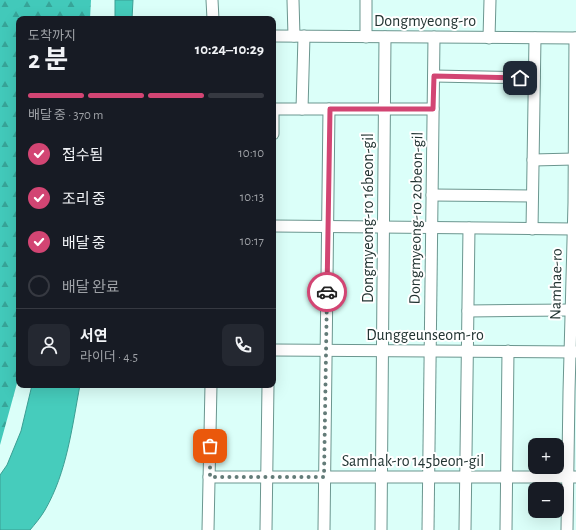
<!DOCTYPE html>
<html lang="ko">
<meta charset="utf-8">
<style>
body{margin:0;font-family:"Alegreya Sans","Noto Sans KR",sans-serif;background:#242831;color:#f1f3f6;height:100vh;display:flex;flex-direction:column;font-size:15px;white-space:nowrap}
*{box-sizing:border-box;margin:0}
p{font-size:13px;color:#9ea1a6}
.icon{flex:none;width:22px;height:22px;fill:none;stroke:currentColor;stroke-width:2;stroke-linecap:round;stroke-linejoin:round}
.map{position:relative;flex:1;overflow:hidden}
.side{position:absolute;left:16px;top:16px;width:260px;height:372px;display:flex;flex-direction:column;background:#171b24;border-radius:8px;box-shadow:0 4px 16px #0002}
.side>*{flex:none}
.tools{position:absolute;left:528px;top:438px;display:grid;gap:8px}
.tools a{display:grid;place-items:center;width:36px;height:36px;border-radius:8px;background:#171b24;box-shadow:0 4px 16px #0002;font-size:20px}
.pin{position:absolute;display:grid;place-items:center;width:34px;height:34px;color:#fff;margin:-17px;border-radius:8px;box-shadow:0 2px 6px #0006}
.courier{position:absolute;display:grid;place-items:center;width:40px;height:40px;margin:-20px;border:3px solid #d24573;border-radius:50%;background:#fff;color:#222;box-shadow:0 1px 5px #0007}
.headline em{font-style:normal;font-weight:700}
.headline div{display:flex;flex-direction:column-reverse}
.headline{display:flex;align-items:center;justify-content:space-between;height:68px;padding:0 12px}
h1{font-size:26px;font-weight:700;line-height:30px}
.bar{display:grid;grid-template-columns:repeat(4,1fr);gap:6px 4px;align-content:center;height:48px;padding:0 12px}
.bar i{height:5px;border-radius:3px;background:#363941}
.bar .current{background:#d24573}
.bar p{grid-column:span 4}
.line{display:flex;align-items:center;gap:10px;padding:0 12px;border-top:1px solid #363941}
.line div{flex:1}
.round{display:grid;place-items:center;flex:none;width:42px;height:42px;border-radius:8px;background:#242831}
ol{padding:0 12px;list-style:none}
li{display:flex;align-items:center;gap:12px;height:44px}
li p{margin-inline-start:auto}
li .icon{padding:4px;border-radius:50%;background:#d24573;color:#fff;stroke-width:4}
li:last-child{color:#9ea1a6}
li i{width:22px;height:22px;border:2px solid #363941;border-radius:50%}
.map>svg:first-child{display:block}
.forest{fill:url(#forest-firs)}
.water{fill:#46ccbc;stroke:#3b9e93}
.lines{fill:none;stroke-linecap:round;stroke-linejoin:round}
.minor-casing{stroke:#6b968f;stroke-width:13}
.minor{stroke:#fff;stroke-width:11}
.done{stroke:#637b78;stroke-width:4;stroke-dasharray:0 7.2}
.route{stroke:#d24573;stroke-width:5}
.labels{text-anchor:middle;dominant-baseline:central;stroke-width:4;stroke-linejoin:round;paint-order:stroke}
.street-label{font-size:16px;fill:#223432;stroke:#fff}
</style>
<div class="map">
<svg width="576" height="530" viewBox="0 0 576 530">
<defs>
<pattern id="forest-firs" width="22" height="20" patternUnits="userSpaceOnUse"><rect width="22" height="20" fill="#42c9ba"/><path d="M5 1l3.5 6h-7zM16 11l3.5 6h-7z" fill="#37a498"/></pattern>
</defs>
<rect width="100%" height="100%" fill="#dbfff9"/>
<path class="forest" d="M 0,0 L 91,0 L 90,19 L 19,19 L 19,376 L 0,445 Z"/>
<g class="water">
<path d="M 115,0 L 133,0 L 132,19 L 115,19 Z"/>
<path d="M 32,385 L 80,385 C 72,427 67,472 45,510 C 41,517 35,524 30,530 L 0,530 L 0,475 L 7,465 L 21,431 Z"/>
</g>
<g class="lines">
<defs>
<g id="minor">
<path d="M 212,0 L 213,19"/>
<path d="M 293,0 L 294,36"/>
<path d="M 273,36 L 576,38"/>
<path d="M 366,37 L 366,0"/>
<path d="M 489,38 L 490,0"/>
<path d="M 434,76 L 534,78"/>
<path d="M 273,109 L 433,109"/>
<path d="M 302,109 L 304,36"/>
<path d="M 273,134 L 273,109"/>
<path d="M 533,160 L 574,159"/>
<path d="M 432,195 L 532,196"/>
<path d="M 273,226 L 573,229"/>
<path d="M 532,229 L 535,38"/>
<path d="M 468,311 L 571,310"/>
<path d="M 273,350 L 576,352"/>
<path d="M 209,477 L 576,477"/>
<path d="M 208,530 L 211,385"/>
<path d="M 266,530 L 268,385"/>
<path d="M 324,530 L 329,109"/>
<path d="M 381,530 L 385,37"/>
<path d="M 428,530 L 434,37"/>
<path d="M 465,530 L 469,228"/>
<path d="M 506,530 L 508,351"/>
<path d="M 567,530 L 569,392 L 574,203 L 575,38"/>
</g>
</defs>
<use href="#minor" class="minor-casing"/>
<use href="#minor" class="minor"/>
</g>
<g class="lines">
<path class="done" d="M 210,446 L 210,477 L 324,477 L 327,292"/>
<path class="route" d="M 327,292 L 330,109 L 433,109 L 434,76 L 520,78"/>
</g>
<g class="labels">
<g class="street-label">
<text x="425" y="21">Dongmyeong-ro</text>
<text transform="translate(368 218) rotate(-90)">Dongmyeong-ro 16beon-gil</text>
<text transform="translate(416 218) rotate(-89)">Dongmyeong-ro 20beon-gil</text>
<text transform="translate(556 284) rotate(-89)">Namhae-ro</text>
<text x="425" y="335">Dunggeunseom-ro</text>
<text x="413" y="461">Samhak-ro 145beon-gil</text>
</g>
</g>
</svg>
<div class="tools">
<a>+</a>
<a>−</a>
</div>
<div class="pin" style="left:210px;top:446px;background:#ea580c"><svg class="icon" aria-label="bag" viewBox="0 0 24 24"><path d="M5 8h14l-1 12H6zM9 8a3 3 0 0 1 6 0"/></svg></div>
<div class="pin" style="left:520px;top:78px;background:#1f2937"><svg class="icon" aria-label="home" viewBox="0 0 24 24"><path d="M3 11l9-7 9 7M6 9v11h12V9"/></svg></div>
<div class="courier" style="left:327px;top:292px"><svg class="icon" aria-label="car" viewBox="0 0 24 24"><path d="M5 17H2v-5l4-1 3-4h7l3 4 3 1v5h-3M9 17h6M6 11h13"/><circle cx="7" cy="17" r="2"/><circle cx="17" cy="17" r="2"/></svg></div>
<section class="side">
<div class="headline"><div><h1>2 분</h1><p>도착까지</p></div><em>10:24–10:29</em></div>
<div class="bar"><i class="current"></i><i class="current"></i><i class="current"></i><i></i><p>배달 중 · 370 m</p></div>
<ol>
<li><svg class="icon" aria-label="check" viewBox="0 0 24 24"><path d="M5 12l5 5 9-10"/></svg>접수됨<p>10:10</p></li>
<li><svg class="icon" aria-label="check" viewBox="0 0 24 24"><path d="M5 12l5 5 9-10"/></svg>조리 중<p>10:13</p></li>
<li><svg class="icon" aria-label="check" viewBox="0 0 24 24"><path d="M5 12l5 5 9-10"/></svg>배달 중<p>10:17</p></li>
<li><i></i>배달 완료</li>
</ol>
<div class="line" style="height:72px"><a class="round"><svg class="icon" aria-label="person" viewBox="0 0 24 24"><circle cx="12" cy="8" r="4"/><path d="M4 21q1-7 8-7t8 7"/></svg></a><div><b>서연</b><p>라이더 · 4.5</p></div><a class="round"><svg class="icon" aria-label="phone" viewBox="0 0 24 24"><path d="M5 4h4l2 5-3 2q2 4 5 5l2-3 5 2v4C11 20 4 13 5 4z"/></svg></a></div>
</section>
</div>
